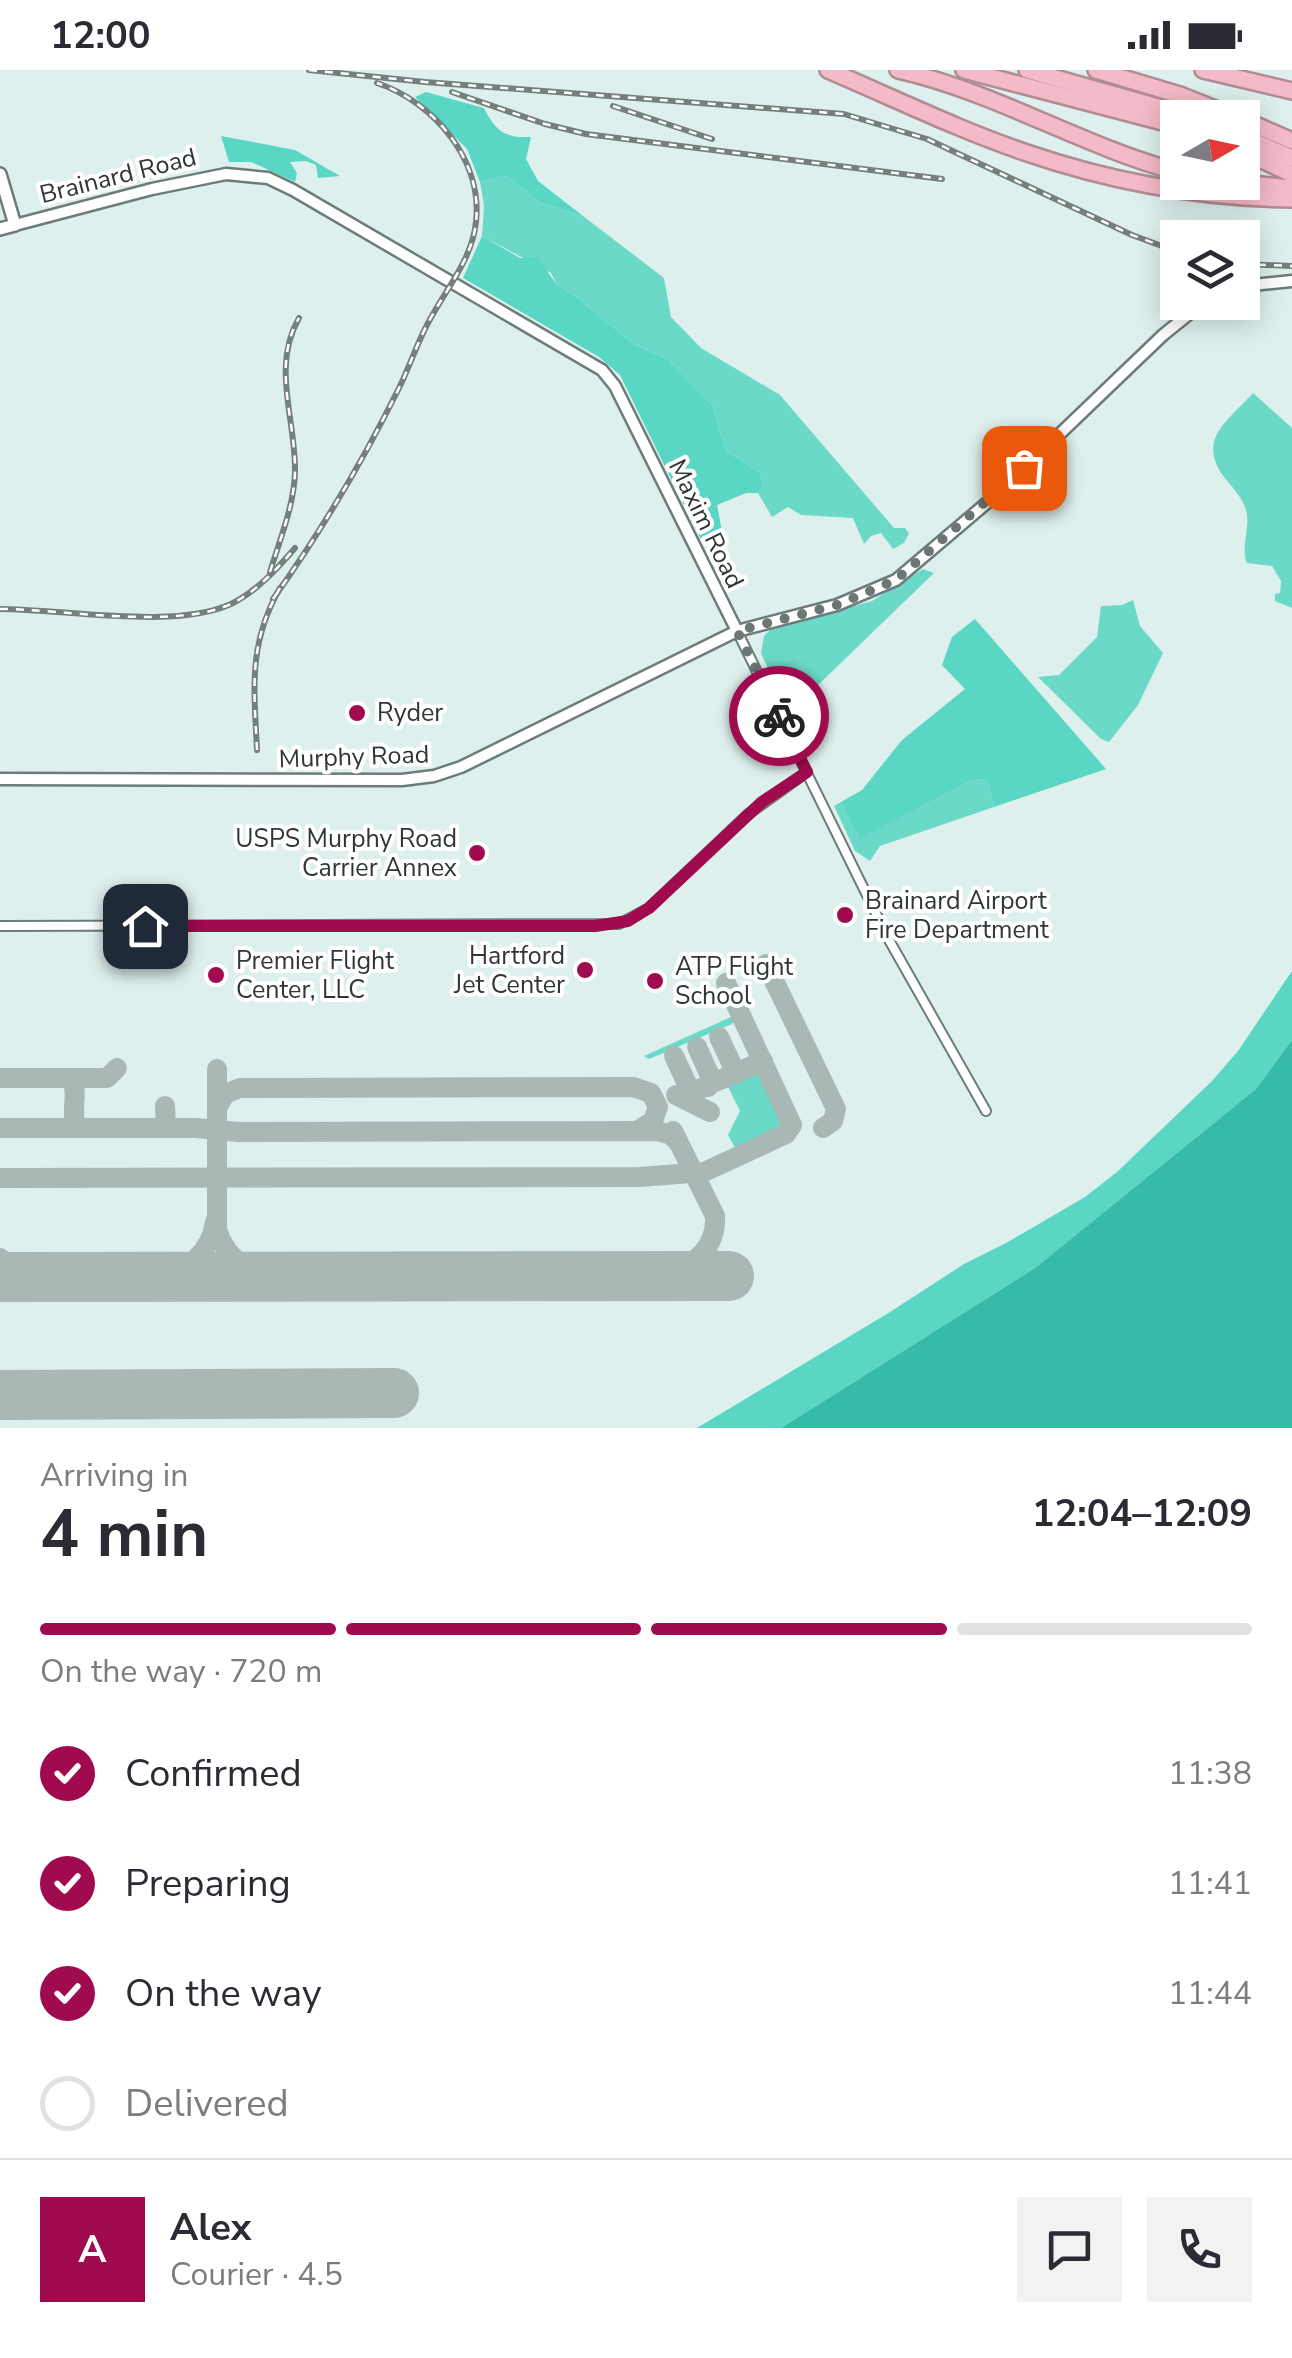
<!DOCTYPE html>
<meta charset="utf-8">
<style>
body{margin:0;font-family:"Nunito Sans",sans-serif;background:#f2f2f3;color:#2b2b33;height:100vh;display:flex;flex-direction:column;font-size:38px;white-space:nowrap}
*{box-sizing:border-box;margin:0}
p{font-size:32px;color:#7c7c81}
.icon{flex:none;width:55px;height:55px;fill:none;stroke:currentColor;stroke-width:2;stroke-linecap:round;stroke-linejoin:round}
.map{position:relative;height:1358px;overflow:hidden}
.drawer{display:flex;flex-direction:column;background:#fff;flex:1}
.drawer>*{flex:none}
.needle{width:65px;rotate:81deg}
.buttons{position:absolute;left:1160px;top:30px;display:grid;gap:20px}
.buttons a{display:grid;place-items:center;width:100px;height:100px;border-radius:0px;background:#fff;box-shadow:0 5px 25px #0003;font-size:50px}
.pin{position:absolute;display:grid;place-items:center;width:85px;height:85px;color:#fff;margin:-42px;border-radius:20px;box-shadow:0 5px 15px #0006}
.courier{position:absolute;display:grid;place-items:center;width:100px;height:100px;margin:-50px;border:8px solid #a00a4e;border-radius:50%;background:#fff;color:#222;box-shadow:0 2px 12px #0007}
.summary em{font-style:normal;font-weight:700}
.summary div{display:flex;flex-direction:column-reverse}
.summary{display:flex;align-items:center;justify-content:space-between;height:170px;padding:0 40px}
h1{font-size:65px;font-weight:700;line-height:75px}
.bar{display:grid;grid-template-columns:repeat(4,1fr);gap:15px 10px;align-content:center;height:120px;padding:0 40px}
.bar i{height:12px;border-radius:8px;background:#e1e1e2}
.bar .active{background:#a00a4e}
.bar p{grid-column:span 4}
.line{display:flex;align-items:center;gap:25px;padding:0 40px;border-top:2px solid #e1e1e2}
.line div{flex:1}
.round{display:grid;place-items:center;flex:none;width:105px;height:105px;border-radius:0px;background:#f2f2f3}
ol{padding:0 40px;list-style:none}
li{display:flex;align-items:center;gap:30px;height:110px}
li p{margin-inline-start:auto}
li .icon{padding:10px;border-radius:50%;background:#a00a4e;color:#fff;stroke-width:4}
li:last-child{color:#7c7c81}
li i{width:55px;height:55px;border:5px solid #e1e1e2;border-radius:50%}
.status{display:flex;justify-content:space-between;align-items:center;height:70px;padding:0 50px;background:#fff;direction:ltr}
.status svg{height:28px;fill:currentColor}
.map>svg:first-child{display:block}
.green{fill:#6bd9c7}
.forest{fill:#5ad6c4}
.water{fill:#38baa8}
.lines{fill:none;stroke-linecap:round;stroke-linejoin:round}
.taxiway{stroke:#a9b8b5;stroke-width:20}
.runway{stroke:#a9b8b5;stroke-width:50}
.minor-casing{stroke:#6c7c79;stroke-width:12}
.tertiary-casing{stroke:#6c7c79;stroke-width:15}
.secondary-casing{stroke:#6c7c79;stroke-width:16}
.motorway-casing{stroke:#b08c94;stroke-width:20}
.minor{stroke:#fff;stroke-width:8}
.tertiary{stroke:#fff;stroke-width:10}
.secondary{stroke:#fff;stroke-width:11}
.motorway{stroke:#f5bac8;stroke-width:15}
.rail-casing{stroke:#74807d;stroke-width:6}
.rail{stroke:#fff;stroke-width:2.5;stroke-dasharray:8;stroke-linecap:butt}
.done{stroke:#6c7775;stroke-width:10;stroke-dasharray:0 18}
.route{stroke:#a00a4e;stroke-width:12}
.poi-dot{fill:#a00a4e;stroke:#fff;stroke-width:4}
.labels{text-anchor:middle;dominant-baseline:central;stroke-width:8;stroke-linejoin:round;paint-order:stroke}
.street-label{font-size:25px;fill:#2f3634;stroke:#fff}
.poi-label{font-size:25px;fill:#2f3634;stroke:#fff;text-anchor:start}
</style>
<div class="status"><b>12:00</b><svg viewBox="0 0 49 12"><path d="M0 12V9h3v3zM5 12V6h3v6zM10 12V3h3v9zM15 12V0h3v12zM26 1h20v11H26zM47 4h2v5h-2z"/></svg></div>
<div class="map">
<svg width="1292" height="1358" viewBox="0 0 1292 1358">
<rect width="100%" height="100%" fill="#def0ed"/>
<g class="green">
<path d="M 506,106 L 540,132 L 583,146 L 664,208 L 671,247 L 701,278 L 780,325 L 894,458 L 905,458 L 909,463 L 904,473 L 893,479 L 881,463 L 871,466 L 864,474 L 853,448 L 801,445 L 788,437 L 772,447 L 758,423 L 763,416 L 760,403 L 726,381 L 712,335 L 669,290 L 633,274 L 577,227 L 557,215 L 551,203 L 482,166 L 484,136 L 480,112 Z"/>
<path d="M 1253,323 L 1292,358 L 1292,538 L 1275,531 L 1275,524 L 1280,523 L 1281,511 L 1272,496 L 1247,493 C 1240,476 1251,458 1246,440 C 1242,427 1232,417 1224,407 C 1196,369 1228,351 1253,323 Z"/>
<path d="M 923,499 L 934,503 L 788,644 L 761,583 L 764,566 L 771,559 L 872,531 Z"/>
<path d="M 1133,530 L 1140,556 L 1163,583 L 1138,635 L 1109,672 L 1101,669 L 1038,607 L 1059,605 L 1097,567 L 1101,536 L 1122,535 Z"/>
<path d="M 984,709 L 989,713 L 994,737 L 880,776 L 870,791 L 855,781 L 834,736 L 841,732 L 860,767 L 968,712 Z"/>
<path d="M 731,947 L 734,951 L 732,954 L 649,989 L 644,986 Z"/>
<path d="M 751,998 L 757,997 L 761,1002 L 782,1044 L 782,1054 L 773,1064 L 737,1081 L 728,1065 L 740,1041 L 725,1011 Z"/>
</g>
<g class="forest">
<path d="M 426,22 L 484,38 C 496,62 505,68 531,67 L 526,89 L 538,111 L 583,146 L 540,132 L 506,106 L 480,112 L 467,79 L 415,27 Z"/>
<path d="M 221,66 L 295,80 L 340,106 L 318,108 L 316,95 L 306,91 L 290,92 L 297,103 L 295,112 L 251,92 L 229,92 Z"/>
<path d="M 482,166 L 520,188 L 537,187 L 557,215 L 577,227 L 633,274 L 669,290 L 712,335 L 726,381 L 760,403 L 763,416 L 758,423 L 746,423 L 717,435 L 722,461 L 717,470 L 703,474 L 620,305 L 599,287 L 463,208 Z"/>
<path d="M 975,549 L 1106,699 L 994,737 L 989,713 L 983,709 L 968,712 L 860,768 L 841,732 L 862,720 L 902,670 L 965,619 L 942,595 L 952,567 Z"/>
<path d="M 1292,901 L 1292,970 L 1256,1019 L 1035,1198 L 781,1358 L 697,1358 L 890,1242 L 964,1194 L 1006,1173 L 1085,1127 L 1117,1102 L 1212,1011 L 1238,981 Z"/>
</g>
<path class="water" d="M 1292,970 L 1292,1358 L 781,1358 L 1035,1198 L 1256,1019 Z"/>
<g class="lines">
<g class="taxiway">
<path d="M 766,894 L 836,1039 L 833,1051 L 823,1058"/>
<path d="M 719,967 L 733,997 L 730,1006"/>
<path d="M 697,977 L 711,1008 L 708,1017"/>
<path d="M 674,986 L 696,1033"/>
<path d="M 217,999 L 217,1160 C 227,1189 246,1201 274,1207"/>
<path d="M 0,1008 L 107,1008 L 117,998"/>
<path d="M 71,1008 C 80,1022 69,1043 77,1058"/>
<path d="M 676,1025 L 710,1042"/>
<path d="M 681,1027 L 763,991"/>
<path d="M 165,1036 L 166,1058"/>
<path d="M 217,1038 L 225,1024 L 240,1018 L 633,1017 L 651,1023 L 658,1037 L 653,1051 L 637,1061"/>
<path d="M 0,1058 L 196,1058 L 238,1062 L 658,1061 L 671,1065 L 678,1072"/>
<path d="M 0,1108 L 640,1107 L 704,1102 L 786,1064 L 792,1055 L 726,913"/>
<path d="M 0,1188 L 13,1199 L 38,1207"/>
<path d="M 654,1206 C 686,1201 717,1183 715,1146 L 673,1061"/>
<path d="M 156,1207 C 187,1200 210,1185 215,1152"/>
</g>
<g class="runway">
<path d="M 0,1207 L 729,1206"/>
<path d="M 0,1325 L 394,1323"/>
</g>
<defs>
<g id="minor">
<path d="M 737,561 L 889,870 L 986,1041"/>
<path d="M 0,856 L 619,854 L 649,838 L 747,745 L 807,702"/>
</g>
<g id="tertiary">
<path d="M 15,155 L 152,119 L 226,104 L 268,108 L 293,120 L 602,300 L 615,316 L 737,561"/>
<path d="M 1242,216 L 1292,211"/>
<path d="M 0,709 L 402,710 L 434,706 L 461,697 L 737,561 L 837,535 L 896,510 L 995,426 L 1163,265 L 1204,232"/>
</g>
<path id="secondary" d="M 0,104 L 15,155 L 0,159"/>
<g id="motorway">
<path d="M 828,0 C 894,28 959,60 1027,83 C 1112,112 1202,128 1292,129"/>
<path d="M 898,0 C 996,22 1081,76 1178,102"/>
<path d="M 964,0 L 1178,56"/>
<path d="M 1027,0 L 1197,48"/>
<path d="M 1096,0 L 1180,25 L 1238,48"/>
<path d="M 1203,0 L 1292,21"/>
<path d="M 1242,49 L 1292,71"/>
<path d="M 1242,66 L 1292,88"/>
<path d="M 1242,81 L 1292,104"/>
<path d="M 1232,112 L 1292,118"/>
</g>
</defs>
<use href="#minor" class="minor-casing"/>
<use href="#tertiary" class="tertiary-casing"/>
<use href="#secondary" class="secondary-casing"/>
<use href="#motorway" class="motorway-casing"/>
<use href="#minor" class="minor"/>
<use href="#tertiary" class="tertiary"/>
<use href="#secondary" class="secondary"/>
<use href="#motorway" class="motorway"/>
<defs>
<g id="rail">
<path d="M 309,0 L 425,12 L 844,44 L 927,69 L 1132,165 L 1178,182"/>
<path d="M 452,22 L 545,54 L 586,64 L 942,109"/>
<path d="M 613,36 L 712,69"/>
<path d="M 1242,194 L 1292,196"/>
<path d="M 270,502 C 280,469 294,436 295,402 C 296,350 271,296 299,248"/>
<path d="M 273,529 C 320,463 363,391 399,318 C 409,298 416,276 427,255 C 444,221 472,191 476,152 C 483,90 434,32 377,13"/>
<path d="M 0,539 C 64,539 174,560 231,534 C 256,522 277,499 295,478"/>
<path d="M 257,680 C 254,618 248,574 280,518"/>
</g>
</defs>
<use href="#rail" class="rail-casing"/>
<use href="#rail" class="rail"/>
</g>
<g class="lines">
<path class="done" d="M 779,646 L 737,561 L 837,535 L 896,510 L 1024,398"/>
<path class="route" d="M 145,856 L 595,856 L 628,851 L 649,838 L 762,732 L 807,702 L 779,646"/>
</g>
<g class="poi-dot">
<circle cx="357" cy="643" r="10"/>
<circle cx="477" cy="783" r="10"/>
<circle cx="845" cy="845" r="10"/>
<circle cx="585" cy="900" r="10"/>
<circle cx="216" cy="905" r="10"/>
<circle cx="655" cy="911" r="10"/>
</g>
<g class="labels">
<g class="street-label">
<text transform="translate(118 106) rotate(-14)">Brainard Road</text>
<text transform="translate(706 454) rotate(64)">Maxim Road</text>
<text transform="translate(354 687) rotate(-2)">Murphy Road</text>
</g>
<g class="poi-label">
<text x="377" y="643">Ryder</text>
<text x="457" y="769" text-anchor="end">USPS Murphy Road<tspan x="457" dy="29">Carrier Annex</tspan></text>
<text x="865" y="831">Brainard Airport<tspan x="865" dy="29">Fire Department</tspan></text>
<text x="565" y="886" text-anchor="end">Hartford<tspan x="565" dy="29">Jet Center</tspan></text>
<text x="236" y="891">Premier Flight<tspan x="236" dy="29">Center, LLC</tspan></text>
<text x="675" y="897">ATP Flight<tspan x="675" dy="29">School</tspan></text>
</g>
</g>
</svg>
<div class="buttons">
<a><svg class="needle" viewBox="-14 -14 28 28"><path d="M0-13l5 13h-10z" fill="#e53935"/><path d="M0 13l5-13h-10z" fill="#7c7c81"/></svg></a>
<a><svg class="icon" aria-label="layers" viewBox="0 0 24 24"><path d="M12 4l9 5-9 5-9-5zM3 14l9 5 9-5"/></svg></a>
</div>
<div class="pin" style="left:1024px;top:398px;background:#ea580c"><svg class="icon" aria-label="bag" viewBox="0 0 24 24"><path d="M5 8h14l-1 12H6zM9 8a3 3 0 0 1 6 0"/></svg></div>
<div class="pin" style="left:145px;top:856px;background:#1f2937"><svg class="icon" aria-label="home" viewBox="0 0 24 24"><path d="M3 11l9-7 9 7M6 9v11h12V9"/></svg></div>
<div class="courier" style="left:779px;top:646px"><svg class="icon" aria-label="bike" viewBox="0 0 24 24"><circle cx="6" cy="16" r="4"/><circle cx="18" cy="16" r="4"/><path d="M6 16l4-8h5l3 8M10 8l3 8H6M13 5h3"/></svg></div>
</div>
<section class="drawer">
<div class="summary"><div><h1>4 min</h1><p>Arriving in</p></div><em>12:04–12:09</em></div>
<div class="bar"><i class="active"></i><i class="active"></i><i class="active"></i><i></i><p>On the way · 720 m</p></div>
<ol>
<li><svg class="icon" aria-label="check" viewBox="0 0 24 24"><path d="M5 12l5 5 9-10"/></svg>Confirmed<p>11:38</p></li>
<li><svg class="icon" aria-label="check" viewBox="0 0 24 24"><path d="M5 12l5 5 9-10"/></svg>Preparing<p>11:41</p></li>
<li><svg class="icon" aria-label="check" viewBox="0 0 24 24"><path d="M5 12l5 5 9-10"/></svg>On the way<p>11:44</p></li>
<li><i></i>Delivered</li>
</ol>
<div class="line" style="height:180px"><b class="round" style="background:#a00a4e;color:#fff">A</b><div><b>Alex</b><p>Courier · 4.5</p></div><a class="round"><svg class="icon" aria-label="chat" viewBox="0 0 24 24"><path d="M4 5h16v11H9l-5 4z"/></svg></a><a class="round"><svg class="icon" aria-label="phone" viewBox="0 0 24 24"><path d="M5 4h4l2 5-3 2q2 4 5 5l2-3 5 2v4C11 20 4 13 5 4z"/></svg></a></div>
</section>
